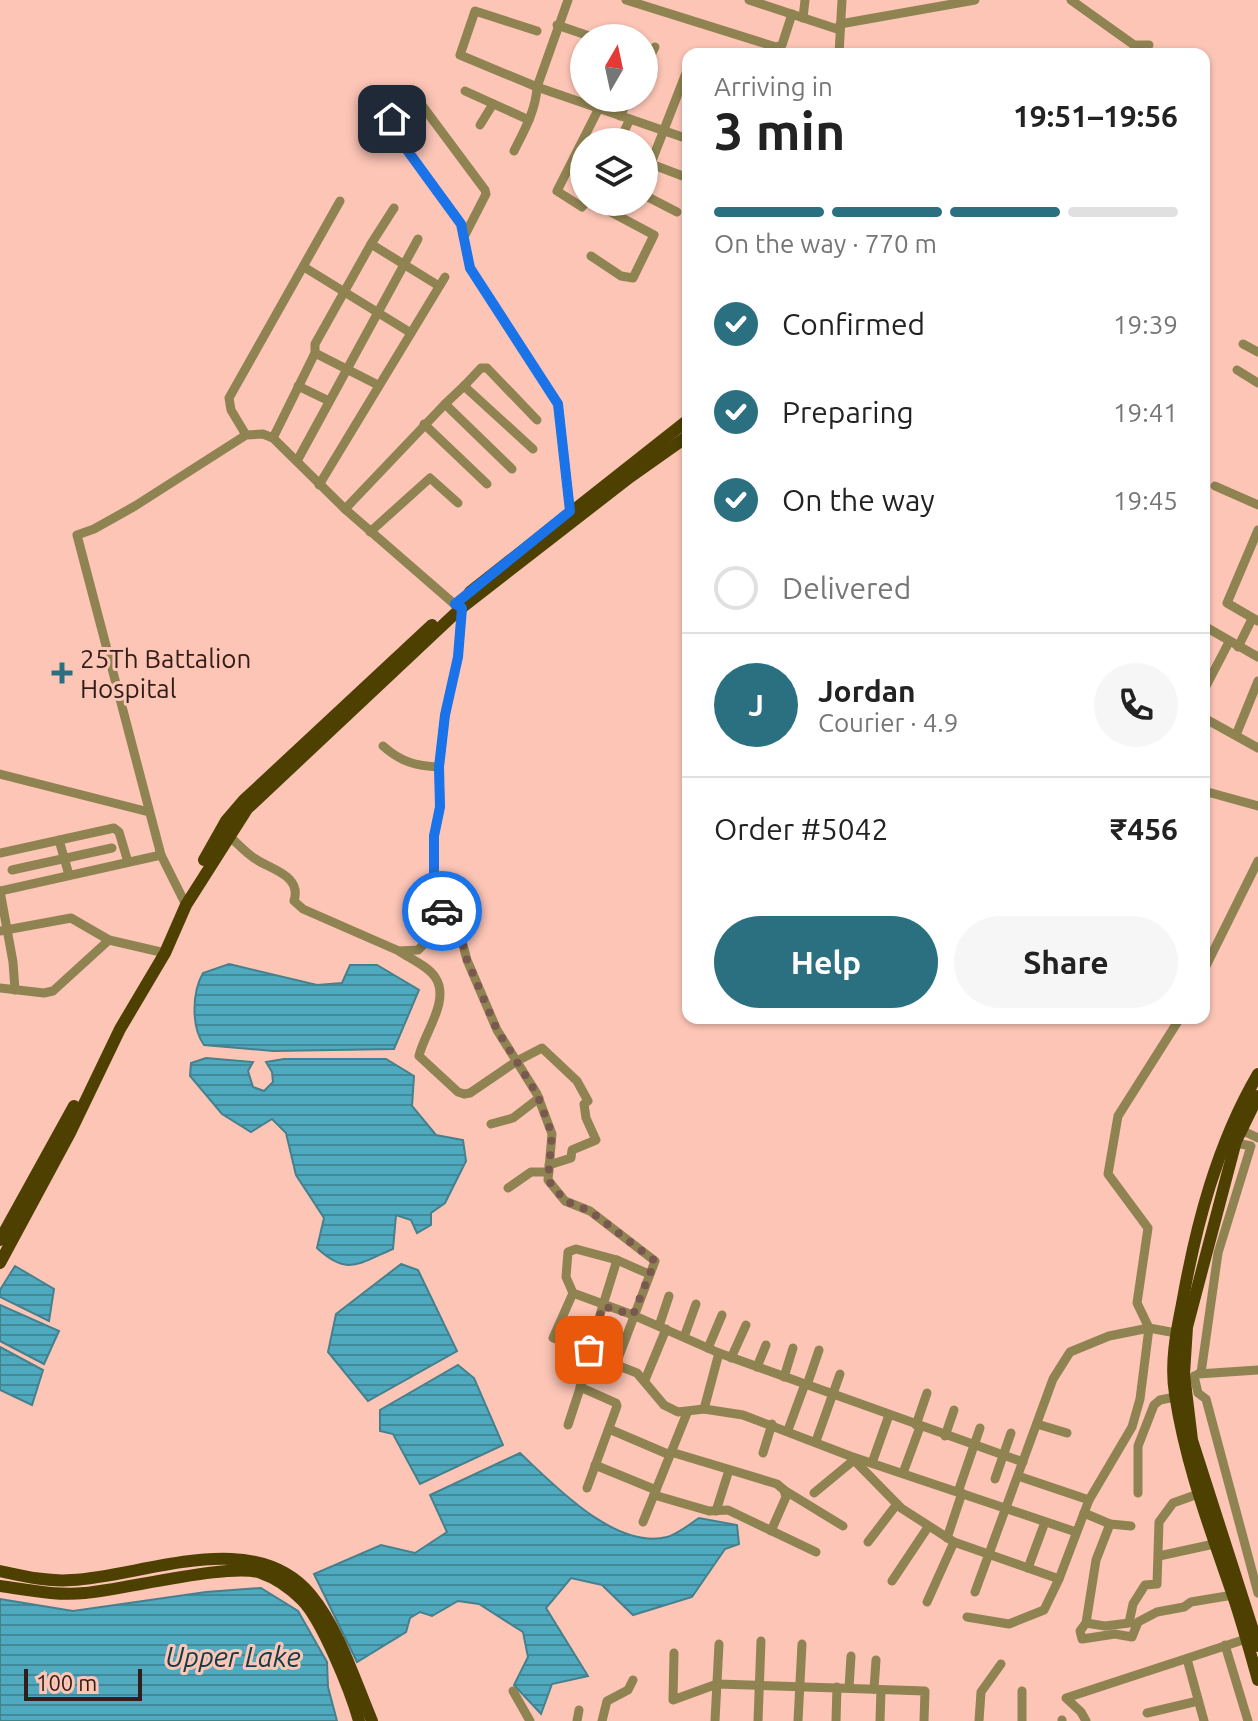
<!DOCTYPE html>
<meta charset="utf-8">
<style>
body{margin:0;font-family:Ubuntu,sans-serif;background:#f6f6f6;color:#222;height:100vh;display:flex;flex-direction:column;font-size:30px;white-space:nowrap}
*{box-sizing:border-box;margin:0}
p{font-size:26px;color:#767676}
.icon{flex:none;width:44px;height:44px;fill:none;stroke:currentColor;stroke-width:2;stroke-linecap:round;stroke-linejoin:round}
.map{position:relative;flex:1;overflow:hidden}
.drawer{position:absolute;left:682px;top:48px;width:528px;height:976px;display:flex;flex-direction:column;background:#fff;border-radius:16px;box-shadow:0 2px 6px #0004}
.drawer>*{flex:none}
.needle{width:52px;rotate:9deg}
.fabs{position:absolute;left:570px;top:24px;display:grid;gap:16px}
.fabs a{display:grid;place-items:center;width:88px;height:88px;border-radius:50%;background:#fff;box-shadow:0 2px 6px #0004;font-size:40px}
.scale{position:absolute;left:24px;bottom:20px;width:118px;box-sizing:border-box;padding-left:8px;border:4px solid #321e18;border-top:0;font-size:22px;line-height:28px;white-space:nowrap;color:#321e18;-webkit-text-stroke:6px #fcc5b6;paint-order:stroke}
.pin{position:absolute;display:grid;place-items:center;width:68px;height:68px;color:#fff;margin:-34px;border-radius:16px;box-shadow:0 4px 12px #0006}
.courier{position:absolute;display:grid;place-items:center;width:80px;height:80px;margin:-40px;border:6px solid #1a73e8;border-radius:50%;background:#fff;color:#222;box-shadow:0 2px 10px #0007}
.headline em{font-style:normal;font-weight:700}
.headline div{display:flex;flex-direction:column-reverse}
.headline{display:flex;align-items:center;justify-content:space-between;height:136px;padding:0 32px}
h1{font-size:52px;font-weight:700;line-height:60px}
.bar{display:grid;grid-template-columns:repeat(4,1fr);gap:12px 8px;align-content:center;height:96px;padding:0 32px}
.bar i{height:10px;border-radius:6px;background:#e0e0e0}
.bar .on{background:#2b7080}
.bar p{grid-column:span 4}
.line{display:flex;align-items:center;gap:20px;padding:0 32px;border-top:2px solid #e0e0e0}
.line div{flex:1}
.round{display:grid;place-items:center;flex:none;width:84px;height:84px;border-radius:42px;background:#f6f6f6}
ol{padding:0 32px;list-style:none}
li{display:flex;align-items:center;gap:24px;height:88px}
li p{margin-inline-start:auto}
li .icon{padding:8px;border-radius:50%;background:#2b7080;color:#fff;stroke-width:4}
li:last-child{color:#767676}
li i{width:44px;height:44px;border:4px solid #e0e0e0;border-radius:50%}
.action{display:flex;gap:16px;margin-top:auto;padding:16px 32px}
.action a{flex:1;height:92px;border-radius:48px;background:#2b7080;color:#fff;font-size:32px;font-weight:700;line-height:92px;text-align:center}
.action a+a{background:#f6f6f6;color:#222}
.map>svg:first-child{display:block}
.water{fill:url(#water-rules);stroke:#46808d;stroke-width:2}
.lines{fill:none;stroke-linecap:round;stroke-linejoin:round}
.minor{stroke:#8f8352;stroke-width:9}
.major{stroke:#4e4000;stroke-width:12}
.done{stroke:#79584f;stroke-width:8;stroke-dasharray:0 14.4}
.route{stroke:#1a73e8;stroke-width:10}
.poi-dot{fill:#2b7080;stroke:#fcc5b6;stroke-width:3}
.labels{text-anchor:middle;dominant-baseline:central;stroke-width:6;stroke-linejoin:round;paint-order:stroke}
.poi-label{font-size:26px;fill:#321e18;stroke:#fcc5b6;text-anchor:start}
.water-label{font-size:28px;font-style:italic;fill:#123d46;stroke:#fcc5b6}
</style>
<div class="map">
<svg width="1258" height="1721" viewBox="0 0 1258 1721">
<defs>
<pattern id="water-rules" width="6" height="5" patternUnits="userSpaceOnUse" patternTransform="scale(2)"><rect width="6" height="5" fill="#4faabf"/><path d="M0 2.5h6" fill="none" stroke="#428a9a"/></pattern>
</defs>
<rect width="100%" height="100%" fill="#fcc5b6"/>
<g class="water">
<path d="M 229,964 L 317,985 L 342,983 L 350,965 L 377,965 L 419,990 L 394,1049 L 273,1051 L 204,1045 C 191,1027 192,992 203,973 Z"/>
<path d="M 206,1058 L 253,1062 L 248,1071 L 253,1087 L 264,1091 L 273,1082 L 272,1072 L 266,1062 L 284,1059 L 386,1059 L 414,1076 L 412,1106 L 436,1135 L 463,1140 L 466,1161 L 445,1203 L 431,1213 L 431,1225 L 417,1233 L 411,1220 L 396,1215 L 393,1249 C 359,1263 348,1277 317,1248 L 324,1218 L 296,1175 L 286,1133 L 272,1119 L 251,1132 L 222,1114 L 190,1076 L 191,1063 Z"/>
<path d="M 401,1264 L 418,1270 L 457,1351 L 368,1401 L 328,1352 L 336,1314 Z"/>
<path d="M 15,1266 L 54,1289 L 49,1321 L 0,1297 L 0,1290 Z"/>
<path d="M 0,1305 L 59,1331 L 44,1364 L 0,1341 Z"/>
<path d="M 0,1347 L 43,1370 L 32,1405 L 0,1390 Z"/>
<path d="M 458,1365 L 474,1378 L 503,1445 L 420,1484 L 393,1434 L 380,1431 L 380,1410 Z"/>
<path d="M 520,1453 C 554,1485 615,1550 667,1537 C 678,1534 690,1524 699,1518 L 737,1525 L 739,1544 L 725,1549 L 692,1597 L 633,1615 L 602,1585 L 571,1578 L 546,1608 L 588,1676 L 552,1684 L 541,1714 L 514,1685 L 528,1657 L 523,1632 L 479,1604 L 458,1601 L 432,1616 L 420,1612 L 410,1618 L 406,1632 L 357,1662 L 314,1574 L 381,1545 L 415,1553 L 447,1532 L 430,1495 Z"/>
<path d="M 261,1588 L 298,1611 L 327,1662 L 328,1687 L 337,1721 L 0,1721 L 0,1599 L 73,1611 L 206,1592 Z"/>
</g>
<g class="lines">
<g class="minor">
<path d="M 626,0 L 776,47 L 782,45 L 792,14"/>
<path d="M 749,0 L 840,30"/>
<path d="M 1071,0 L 1134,45 L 1149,45"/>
<path d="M 803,18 L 805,0"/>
<path d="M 840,24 L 975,0"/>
<path d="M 557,25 L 595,38"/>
<path d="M 537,31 L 475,11 L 460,55 L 537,87 L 688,139"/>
<path d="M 839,54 L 842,0"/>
<path d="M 644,69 L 655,47"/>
<path d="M 465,91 L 529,120"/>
<path d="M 620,116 L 629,98"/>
<path d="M 480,125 L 493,104"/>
<path d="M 619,142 L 630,119"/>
<path d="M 514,151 C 524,131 536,110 537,87 L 568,0"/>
<path d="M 651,164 L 688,178"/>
<path d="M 644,181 L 688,68"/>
<path d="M 644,195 L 677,212"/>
<path d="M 586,202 L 582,207 L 557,191 L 599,108"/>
<path d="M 465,235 L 486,194 L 485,190 L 421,104 L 414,99 L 392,119 L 391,128 L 461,224 L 470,268 L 558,404 L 570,511"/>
<path d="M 371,244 L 439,286"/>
<path d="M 591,256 L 621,276 L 633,278 L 654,235 L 592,202"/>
<path d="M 304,267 L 411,333"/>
<path d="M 1243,344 L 1258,352"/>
<path d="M 315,353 L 378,385"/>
<path d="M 1237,370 L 1258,383"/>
<path d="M 298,386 L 329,401"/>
<path d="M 464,386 L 481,368 L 487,368 L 537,420"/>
<path d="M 445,404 L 464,386 L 533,449"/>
<path d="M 424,424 L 487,484"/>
<path d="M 246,435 L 231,410 L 229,398 L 340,201"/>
<path d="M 273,438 L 315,353 L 315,344 L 371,244 L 394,208"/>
<path d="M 297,461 L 418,239"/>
<path d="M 319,485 L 445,277"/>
<path d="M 1215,486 L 1258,505"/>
<path d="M 345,509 L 445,404 L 512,469"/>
<path d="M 1258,530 L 1227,603 L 1258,621"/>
<path d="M 370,532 L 430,478 L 458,503"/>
<path d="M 462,608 L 458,657 L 445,715 L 439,767 L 440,807 L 434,836 L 434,875 L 446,922 L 459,930 L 467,960 L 497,1030 L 537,1094 L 552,1134 L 548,1180 L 565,1201 L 590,1211 L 655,1261 L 616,1364"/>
<path d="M 1204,626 L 1258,657"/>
<path d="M 1238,647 L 1252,619"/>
<path d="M 1204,690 L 1229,642"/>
<path d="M 1204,718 L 1258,748"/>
<path d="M 1236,735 L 1258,681"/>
<path d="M 383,746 C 401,762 416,766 439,767"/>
<path d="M 0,774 L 149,812"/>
<path d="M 1204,791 L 1258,806"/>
<path d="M 229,836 C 237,843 245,852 254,858 C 271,870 302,875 294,901 L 303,909 L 399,951 L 418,950 L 446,922"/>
<path d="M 59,840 L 69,875"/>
<path d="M 0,853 L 114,828 L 119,832 L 128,862"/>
<path d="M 12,870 L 112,848"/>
<path d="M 0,891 L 161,855"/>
<path d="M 0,891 L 13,962 L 15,990"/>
<path d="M 186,905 L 161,855 L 77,535 L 94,529 L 135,506 L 246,435 L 263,434 L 273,438 L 345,509 L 460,609"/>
<path d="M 0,931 L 71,918 L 109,940 L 165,953"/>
<path d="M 399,951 C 409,958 428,966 435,977 C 451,1000 424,1033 419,1056 L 458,1092 L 464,1094 L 470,1093 L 517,1061 L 542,1048 L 577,1081 L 588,1101 L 584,1104 L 586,1118 L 596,1140 L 572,1150 L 571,1158 L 549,1165"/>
<path d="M 1204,970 L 1258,861"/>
<path d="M 0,988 L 44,993 L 53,991 L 109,940"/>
<path d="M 491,1124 L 513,1118 L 539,1098"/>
<path d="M 1237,1128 L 1258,1138"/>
<path d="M 508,1188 L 531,1172 L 549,1172"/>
<path d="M 649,1274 L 617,1260 L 576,1249 L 568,1252 L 566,1277 L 573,1293 L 633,1315 L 719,1353 L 1023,1462"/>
<path d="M 573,1293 L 553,1338 L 589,1350 L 591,1355 L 637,1373 L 664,1405 L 678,1412 L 704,1409 L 743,1415 L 850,1456 L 1076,1532"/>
<path d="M 659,1326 L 669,1296"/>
<path d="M 684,1337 L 696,1304"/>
<path d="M 708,1348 L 722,1315"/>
<path d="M 589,1350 L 617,1260"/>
<path d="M 731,1358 L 746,1325"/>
<path d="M 757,1367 L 766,1345"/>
<path d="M 1201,1373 L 1218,1253 L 1251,1146 L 1231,1142"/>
<path d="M 1198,1374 L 1258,1370"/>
<path d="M 1194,1376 L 1198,1393 L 1206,1399 L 1258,1593"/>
<path d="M 784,1377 L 793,1348"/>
<path d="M 645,1380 L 666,1329"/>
<path d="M 807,1385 L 819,1350"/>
<path d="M 580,1387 L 616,1403 L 617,1406 L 587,1488"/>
<path d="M 704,1409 L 719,1353"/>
<path d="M 1037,1424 L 1067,1433"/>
<path d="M 568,1425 L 591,1355"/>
<path d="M 916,1425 L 927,1393"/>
<path d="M 609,1429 L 670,1455"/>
<path d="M 788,1430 L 805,1384"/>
<path d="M 945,1436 L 954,1410"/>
<path d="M 816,1441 L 840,1374"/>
<path d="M 671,1452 L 777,1484 L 784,1490 L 786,1497 L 771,1531"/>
<path d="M 763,1453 L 772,1424"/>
<path d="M 852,1458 L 901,1508 L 954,1542 L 1059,1579"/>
<path d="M 872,1463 L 889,1415"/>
<path d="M 595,1465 L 656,1490"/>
<path d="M 903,1473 L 920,1427"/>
<path d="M 1018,1476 L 1089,1500"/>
<path d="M 995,1479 L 1011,1433"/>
<path d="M 784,1490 L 843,1526"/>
<path d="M 958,1492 L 980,1428"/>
<path d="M 814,1493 L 854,1460"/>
<path d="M 1138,1493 L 1138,1446 L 1154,1405 L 1160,1400 L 1175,1397"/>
<path d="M 654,1495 L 709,1511 L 728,1510 L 816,1552"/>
<path d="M 716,1511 L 729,1470"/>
<path d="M 1084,1513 L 1110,1524 L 1131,1526"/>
<path d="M 643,1522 L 687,1413"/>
<path d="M 1110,1524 L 1096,1560 L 1086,1623 L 1105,1626 L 1129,1623 L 1133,1604 L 1145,1585 L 1157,1584 L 1159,1522 L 1173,1503 L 1198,1494"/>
<path d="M 947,1538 L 962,1493"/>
<path d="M 868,1542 L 897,1504"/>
<path d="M 1159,1556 L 1214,1544"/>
<path d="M 1028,1568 L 1045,1522"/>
<path d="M 892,1581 L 928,1527"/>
<path d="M 975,1592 L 1053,1379 L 1070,1352 L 1109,1336 L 1149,1328 L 1176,1333"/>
<path d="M 927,1602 L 954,1542"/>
<path d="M 967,1617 L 1009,1624 L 1044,1610 L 1059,1579 L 1089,1500 L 1132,1427 L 1140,1399 L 1149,1328 L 1137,1303 L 1148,1228 L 1108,1174 L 1118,1116 L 1180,1018"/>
<path d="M 1086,1623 L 1080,1631 L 1082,1639 L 1115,1634 L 1132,1637 L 1138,1622 L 1157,1612 L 1184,1607 L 1191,1602 L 1233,1595"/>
<path d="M 1225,1645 L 1248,1721"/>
<path d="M 674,1653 L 673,1700 L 717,1684 L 925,1691 L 924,1721"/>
<path d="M 1187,1659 L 1204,1721"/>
<path d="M 849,1688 L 851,1656"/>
<path d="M 874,1689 L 876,1660"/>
<path d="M 513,1691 L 530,1721"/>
<path d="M 1147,1713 L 1198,1701"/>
<path d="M 1062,1720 L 1062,1721"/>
<path d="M 577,1721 L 579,1710"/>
<path d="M 602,1721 L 607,1701 L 628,1690 L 633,1680"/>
<path d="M 715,1721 L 719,1644"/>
<path d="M 758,1721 L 761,1641"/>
<path d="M 798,1721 L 802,1644"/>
<path d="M 836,1721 L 837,1687"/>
<path d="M 880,1721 L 881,1690"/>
<path d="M 979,1721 L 981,1692 L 1001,1664"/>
<path d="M 1022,1721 L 1022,1691"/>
<path d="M 1086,1721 L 1081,1712 L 1066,1698 L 1246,1639"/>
</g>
<g class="major">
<path d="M 470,592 L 688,420"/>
<path d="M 204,860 L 226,821 L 244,800 L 432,625"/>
<path d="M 1258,1074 C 1217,1144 1196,1225 1182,1304 C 1176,1333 1170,1364 1175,1394 C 1185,1461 1208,1523 1230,1587 C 1241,1617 1249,1649 1258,1680"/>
<path d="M 1258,1096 L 1236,1141 L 1187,1327 L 1184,1374 L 1192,1440 L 1258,1646"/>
<path d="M 0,1240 L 74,1106"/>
<path d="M 0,1263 L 70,1133 L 120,1029 L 165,953 L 186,905 L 247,809 L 460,609 L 630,477 L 688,436"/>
<path d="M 0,1571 C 23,1576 48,1582 72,1580 C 145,1576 254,1526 311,1595 C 339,1629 355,1681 372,1721"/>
<path d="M 0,1586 C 29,1590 56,1596 85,1593 C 123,1590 232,1562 261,1573 C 276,1578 291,1589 302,1600 C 322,1620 351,1692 359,1721"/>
</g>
</g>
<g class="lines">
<path class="done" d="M 442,911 L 446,922 L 459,930 L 467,960 L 497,1030 L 537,1094 L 552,1134 L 548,1180 L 565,1201 L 590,1211 L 655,1261 L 633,1315 L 603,1306 L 589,1350"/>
<path class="route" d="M 392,119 L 391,128 L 461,224 L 470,268 L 558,404 L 570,511 L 455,604 L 462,608 L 458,657 L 445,715 L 439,767 L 440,807 L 434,836 L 434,875 L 442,911"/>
</g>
<path class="poi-dot" d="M58 661h8v8h8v8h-8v8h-8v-8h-8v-8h8z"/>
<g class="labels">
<g class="poi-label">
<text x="80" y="658">25Th Battalion<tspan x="80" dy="30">Hospital</tspan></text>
</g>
<g class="water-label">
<text x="233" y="1656">Upper Lake</text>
</g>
</g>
</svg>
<div class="fabs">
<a><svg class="needle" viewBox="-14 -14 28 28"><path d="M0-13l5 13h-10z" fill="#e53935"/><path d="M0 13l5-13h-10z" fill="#767676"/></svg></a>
<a><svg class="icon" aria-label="layers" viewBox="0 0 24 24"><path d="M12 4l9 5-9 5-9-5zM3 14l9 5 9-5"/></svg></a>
</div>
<div class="scale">100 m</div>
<div class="pin" style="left:589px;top:1350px;background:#ea580c"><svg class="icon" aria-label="bag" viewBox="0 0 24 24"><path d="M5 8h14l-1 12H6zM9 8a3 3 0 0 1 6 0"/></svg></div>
<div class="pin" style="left:392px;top:119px;background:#1f2937"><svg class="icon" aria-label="home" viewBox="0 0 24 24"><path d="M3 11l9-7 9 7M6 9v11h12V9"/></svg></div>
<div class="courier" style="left:442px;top:911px"><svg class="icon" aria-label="car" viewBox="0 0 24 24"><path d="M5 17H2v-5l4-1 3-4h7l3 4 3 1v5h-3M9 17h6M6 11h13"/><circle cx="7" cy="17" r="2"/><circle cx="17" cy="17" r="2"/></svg></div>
<section class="drawer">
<div class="headline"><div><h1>3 min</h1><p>Arriving in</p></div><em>19:51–19:56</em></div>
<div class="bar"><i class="on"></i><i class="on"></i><i class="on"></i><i></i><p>On the way · 770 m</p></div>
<ol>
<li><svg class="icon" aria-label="check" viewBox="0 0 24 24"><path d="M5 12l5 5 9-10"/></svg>Confirmed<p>19:39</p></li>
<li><svg class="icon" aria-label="check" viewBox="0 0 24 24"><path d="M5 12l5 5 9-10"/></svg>Preparing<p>19:41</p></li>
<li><svg class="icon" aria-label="check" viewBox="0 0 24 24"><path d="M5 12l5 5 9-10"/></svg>On the way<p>19:45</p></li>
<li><i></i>Delivered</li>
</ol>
<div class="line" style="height:144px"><b class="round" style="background:#2b7080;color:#fff">J</b><div><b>Jordan</b><p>Courier · 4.9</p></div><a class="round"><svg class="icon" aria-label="phone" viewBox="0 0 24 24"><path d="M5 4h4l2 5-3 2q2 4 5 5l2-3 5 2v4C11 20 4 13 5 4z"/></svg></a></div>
<div class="line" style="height:104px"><div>Order #5042</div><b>₹456</b></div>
<div class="action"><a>Help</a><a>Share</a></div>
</section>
</div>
